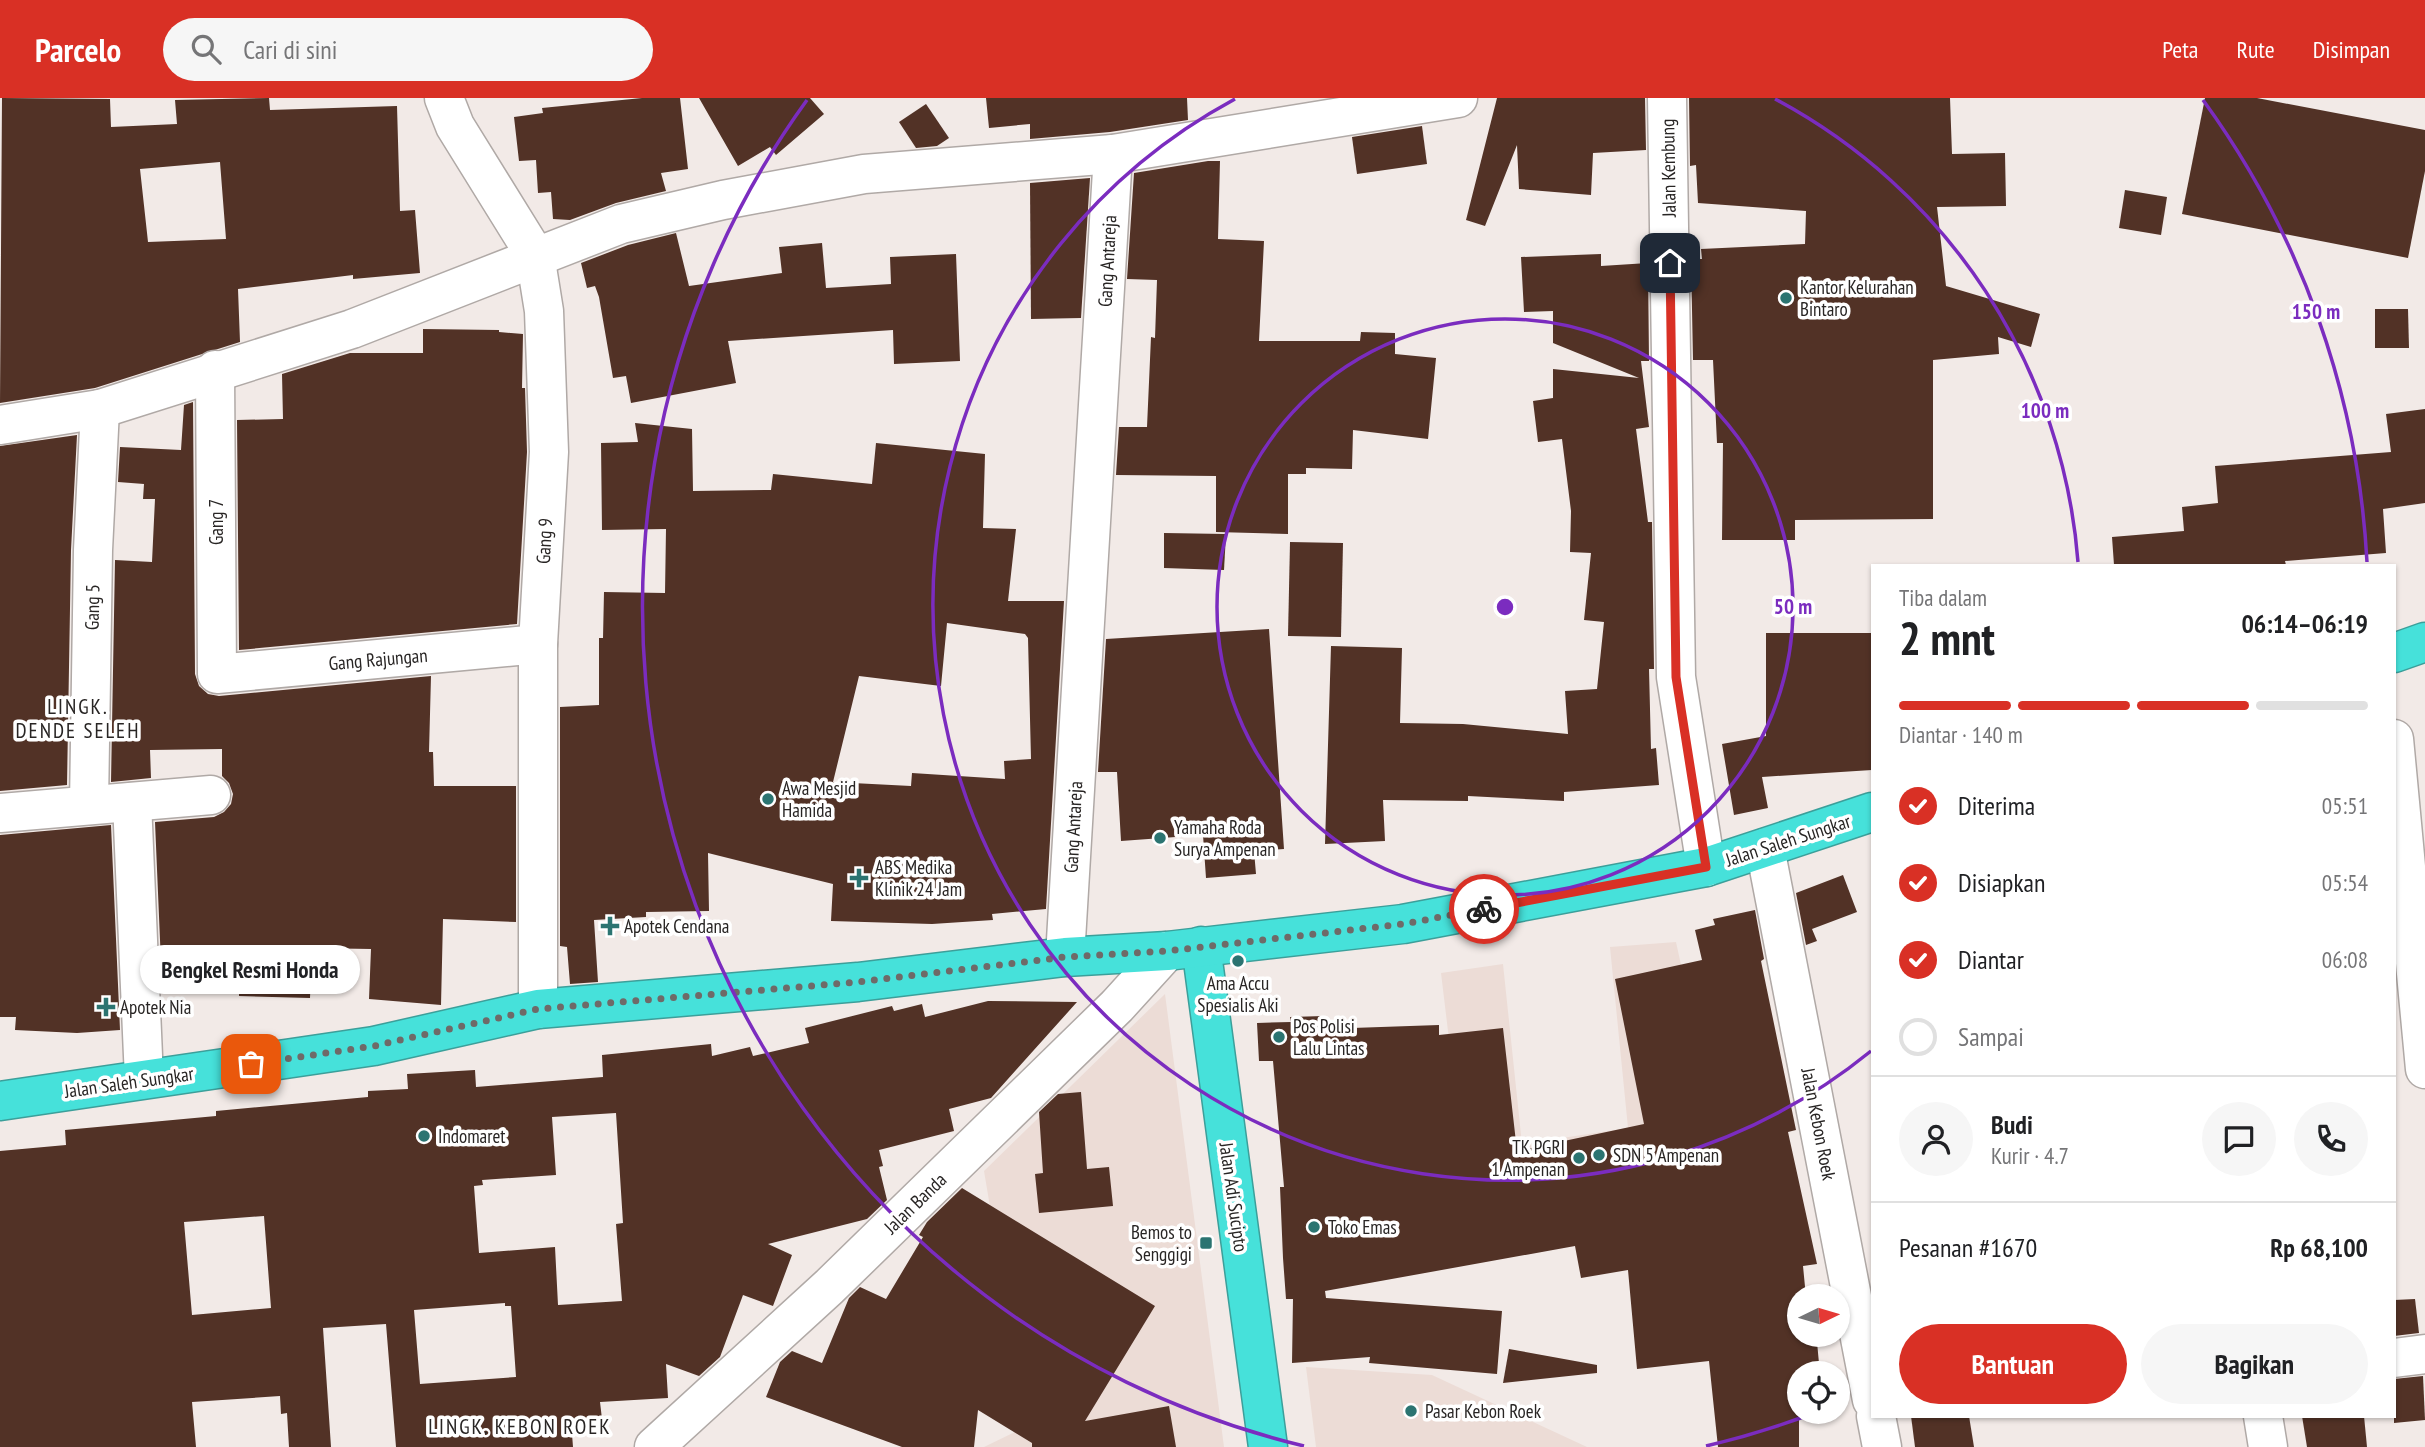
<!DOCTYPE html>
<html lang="id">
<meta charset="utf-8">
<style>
body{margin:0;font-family:"PT Sans Narrow",sans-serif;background:#f6f6f6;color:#202124;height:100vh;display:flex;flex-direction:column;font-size:26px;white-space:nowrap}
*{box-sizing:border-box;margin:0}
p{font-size:23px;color:#757577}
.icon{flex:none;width:38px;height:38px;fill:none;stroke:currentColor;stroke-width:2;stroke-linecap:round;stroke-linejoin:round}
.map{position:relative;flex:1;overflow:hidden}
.panel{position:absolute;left:1871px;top:466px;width:525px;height:854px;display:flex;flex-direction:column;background:#fff;border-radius:0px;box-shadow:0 2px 5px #0004}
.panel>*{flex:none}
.needle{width:46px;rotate:85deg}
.tools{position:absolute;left:1787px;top:1186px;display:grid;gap:14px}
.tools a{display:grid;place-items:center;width:63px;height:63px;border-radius:50%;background:#fff;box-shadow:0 2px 5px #0004;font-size:35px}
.pin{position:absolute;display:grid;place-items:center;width:60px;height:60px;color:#fff;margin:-30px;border-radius:14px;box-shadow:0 4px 10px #0006}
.courier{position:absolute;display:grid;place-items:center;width:70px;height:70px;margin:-35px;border:5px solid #d93025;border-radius:50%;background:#fff;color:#222;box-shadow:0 2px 9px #0007}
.bubble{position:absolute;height:49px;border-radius:24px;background:#fff;box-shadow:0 2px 5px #0004;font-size:23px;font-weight:600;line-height:49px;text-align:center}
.overview em{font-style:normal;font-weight:600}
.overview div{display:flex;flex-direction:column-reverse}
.overview{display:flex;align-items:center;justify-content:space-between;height:119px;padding:0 28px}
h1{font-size:46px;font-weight:600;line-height:52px}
.bar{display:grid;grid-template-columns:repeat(4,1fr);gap:10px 7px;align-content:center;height:84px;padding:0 28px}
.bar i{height:9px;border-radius:5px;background:#e0e0e0}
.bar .selected{background:#d93025}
.bar p{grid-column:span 4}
.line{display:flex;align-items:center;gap:18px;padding:0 28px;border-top:2px solid #e0e0e0}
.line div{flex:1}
.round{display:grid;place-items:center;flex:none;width:74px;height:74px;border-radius:37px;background:#f6f6f6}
ol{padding:0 28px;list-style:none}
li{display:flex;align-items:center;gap:21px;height:77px}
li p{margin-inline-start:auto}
li .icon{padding:7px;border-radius:50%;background:#d93025;color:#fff;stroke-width:4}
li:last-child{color:#757577}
li i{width:38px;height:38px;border:4px solid #e0e0e0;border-radius:50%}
.primary-button{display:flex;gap:14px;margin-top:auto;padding:14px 28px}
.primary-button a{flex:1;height:80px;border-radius:42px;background:#d93025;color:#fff;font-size:28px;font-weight:600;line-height:80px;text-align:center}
.primary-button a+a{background:#f6f6f6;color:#202124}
header{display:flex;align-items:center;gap:42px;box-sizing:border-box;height:98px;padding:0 35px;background:#d93025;color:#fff}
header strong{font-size:33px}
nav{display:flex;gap:38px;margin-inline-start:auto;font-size:24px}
.search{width:490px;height:63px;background:#f6f6f6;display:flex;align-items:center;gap:18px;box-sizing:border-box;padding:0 24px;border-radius:38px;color:#757577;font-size:26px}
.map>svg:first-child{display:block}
.built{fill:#ecdcd6}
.building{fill:#523226;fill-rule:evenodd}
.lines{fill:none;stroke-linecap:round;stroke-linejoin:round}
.minor-casing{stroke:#b0a9a6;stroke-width:41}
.highway-casing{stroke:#3c9f9a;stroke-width:41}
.minor{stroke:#fff;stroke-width:38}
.highway{stroke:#46e1da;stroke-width:38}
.done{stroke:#6f6a68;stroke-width:7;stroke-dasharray:0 12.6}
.route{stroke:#d93025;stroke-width:9}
.ring{fill:none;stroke:#7b2cbf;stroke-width:3.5}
.poi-dot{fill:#2b7471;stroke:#fff;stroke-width:2.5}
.labels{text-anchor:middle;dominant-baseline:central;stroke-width:7;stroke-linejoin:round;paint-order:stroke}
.street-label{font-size:19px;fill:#282524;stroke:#fff}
.poi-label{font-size:19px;fill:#282524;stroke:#fff;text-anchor:start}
.neighbourhood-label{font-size:21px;letter-spacing:2px;fill:#282524;stroke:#fff}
.centre{fill:#7b2cbf;stroke:#fff;stroke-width:3.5}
.ring-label{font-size:21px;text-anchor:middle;font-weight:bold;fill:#7b2cbf;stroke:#fff;stroke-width:7;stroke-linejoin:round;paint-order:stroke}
</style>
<header>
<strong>Parcelo</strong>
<div class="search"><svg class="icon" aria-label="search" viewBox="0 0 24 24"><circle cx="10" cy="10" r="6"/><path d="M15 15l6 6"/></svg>Cari di sini</div>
<nav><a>Peta</a><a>Rute</a><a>Disimpan</a></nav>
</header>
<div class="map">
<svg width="2425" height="1349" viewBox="0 0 2425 1349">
<rect width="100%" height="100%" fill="#f2eae7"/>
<g class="built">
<path d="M 1676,844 L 1732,1100 L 1472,1132 L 1441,875 L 1503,866 L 1522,1046 L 1628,1030 L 1610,849 Z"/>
<path d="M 1165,896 L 1224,1349 L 984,1349 L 1027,1328 L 984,1073 Z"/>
<path d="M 1306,1269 L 1432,1277 L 1587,1349 L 1316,1349 Z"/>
</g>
<g class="building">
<path d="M 2,0 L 110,1 L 111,29 L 177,26 L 175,2 L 269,0 L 270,12 L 397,8 L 400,113 L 415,112 L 420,175 L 353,181 L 353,177 L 238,191 L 240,244 L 95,290 L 0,305 ZM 220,64 L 226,141 L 148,144 L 140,71 Z"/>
<path d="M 642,0 L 680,0 L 688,71 L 661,75 L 666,93 L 616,105 L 570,122 L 553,121 L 551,94 L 538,95 L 536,62 L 519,63 L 514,19 L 543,15 L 542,10 Z"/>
<path d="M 699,0 L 810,0 L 824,16 L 776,57 L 770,49 L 738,68 Z"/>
<path d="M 986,0 L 1187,0 L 1188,22 L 1110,34 L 1030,41 L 1030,26 L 989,30 Z"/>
<path d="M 1497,0 L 1645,0 L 1646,52 L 1593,55 L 1591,97 L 1519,91 L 1517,47 L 1485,128 L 1466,122 Z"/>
<path d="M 1689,0 L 1950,0 L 1952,56 L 2005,55 L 2006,108 L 1937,109 L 1946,188 L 2040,216 L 2031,249 L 1998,239 L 1999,256 L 1933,262 L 1933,421 L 1795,422 L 1795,442 L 1722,442 L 1723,345 L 1717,345 L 1713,262 L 1693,262 L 1691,161 L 1702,161 L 1701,151 L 1805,146 L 1806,113 L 1698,105 L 1696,67 L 1690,68 Z"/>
<path d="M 2205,0 L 2257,0 L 2425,32 L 2425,73 L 2408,160 L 2182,116 Z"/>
<path d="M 926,6 L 949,40 L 937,48 L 916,50 L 899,24 Z"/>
<path d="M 1422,28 L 1427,66 L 1357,76 L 1352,39 Z"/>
<path d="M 1208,63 L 1220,63 L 1218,141 L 1264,143 L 1259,243 L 1360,243 L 1361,234 L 1395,235 L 1395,256 L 1436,260 L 1428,341 L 1353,332 L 1352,371 L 1306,370 L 1306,376 L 1288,376 L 1288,436 L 1216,434 L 1216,378 L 1116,377 L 1119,329 L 1147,329 L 1151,239 L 1155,240 L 1157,182 L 1127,181 L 1134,75 Z"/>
<path d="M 1090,80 L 1081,220 L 1031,221 L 1030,85 Z"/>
<path d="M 2125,92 L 2167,99 L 2161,137 L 2119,130 Z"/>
<path d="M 676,135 L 689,188 L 782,175 L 779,149 L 822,145 L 826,190 L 891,186 L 890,159 L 956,156 L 960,263 L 894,266 L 893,232 L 728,243 L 736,285 L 631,305 L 626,278 L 613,280 L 599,199 L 595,188 L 587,190 L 581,165 L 628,147 Z"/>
<path d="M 1601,156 L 1601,168 L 1648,165 L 1649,263 L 1641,263 L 1649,329 L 1636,331 L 1648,424 L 1652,424 L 1654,571 L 1649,571 L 1651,651 L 1656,650 L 1659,687 L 1564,694 L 1564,703 L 1468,698 L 1468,703 L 1383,702 L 1385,743 L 1325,746 L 1331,548 L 1402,550 L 1400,625 L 1463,626 L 1568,636 L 1565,593 L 1597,591 L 1604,524 L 1584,522 L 1591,455 L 1570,454 L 1571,413 L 1562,341 L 1538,344 L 1533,303 L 1553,300 L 1553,271 L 1639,280 L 1553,245 L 1553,213 L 1524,214 L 1521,159 Z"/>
<path d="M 2375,211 L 2408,211 L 2409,250 L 2375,250 Z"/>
<path d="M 423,231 L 499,232 L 499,234 L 523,236 L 522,290 L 525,290 L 527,354 L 517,526 L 239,552 L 237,322 L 283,321 L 282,276 L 350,255 L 423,255 Z"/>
<path d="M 193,304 L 195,576 L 199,588 L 208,596 L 219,598 L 431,578 L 429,654 L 433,654 L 434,688 L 516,688 L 516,824 L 443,821 L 441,907 L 369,901 L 371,851 L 312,850 L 310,900 L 239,898 L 239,891 L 162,889 L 155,724 L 214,719 L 224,714 L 231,706 L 233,696 L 229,685 L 222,678 L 222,651 L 150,652 L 151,680 L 111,684 L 115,462 L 152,464 L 155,401 L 143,401 L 144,386 L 118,384 L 120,349 L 181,352 L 184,307 Z"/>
<path d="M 2425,311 L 2425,405 L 2383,411 L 2386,455 L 2285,463 L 2286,467 L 2114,467 L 2112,439 L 2184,433 L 2182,409 L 2218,405 L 2215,368 L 2391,354 L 2386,316 Z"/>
<path d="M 635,325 L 692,331 L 693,393 L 771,392 L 773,376 L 872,386 L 876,345 L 985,356 L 983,430 L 1016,431 L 1008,503 L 1064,503 L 1046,811 L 992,816 L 993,822 L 932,826 L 831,823 L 833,786 L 708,755 L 709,813 L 646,814 L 646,819 L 594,822 L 598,884 L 570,886 L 567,849 L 560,848 L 560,609 L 599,607 L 599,540 L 603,540 L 604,494 L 665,495 L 666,431 L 602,432 L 601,345 L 638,344 ZM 947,525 L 1025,536 L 1028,540 L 1031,661 L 1004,663 L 1005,681 L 912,675 L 911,688 L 833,684 L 859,578 L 941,588 Z"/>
<path d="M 77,337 L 71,452 L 67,687 L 0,693 L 0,348 Z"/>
<path d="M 1164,435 L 1226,436 L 1224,472 L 1164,470 Z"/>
<path d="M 1290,444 L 1343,445 L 1341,539 L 1288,538 Z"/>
<path d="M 1269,531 L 1284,751 L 1254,753 L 1256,776 L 1206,780 L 1203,737 L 1121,743 L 1117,674 L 1098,674 L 1106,541 Z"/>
<path d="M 1766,535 L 1872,535 L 1872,672 L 1762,679 L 1768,710 L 1734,717 L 1722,646 L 1766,638 Z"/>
<path d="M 111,727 L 120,932 L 77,935 L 15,932 L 16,919 L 0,919 L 0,737 Z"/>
<path d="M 1843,777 L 1857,814 L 1812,831 L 1817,843 L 1806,847 L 1796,795 Z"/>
<path d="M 1755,812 L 1764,861 L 1761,863 L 1796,1032 L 1788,1034 L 1817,1166 L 1803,1168 L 1806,1199 L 1799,1199 L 1799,1237 L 1809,1237 L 1810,1244 L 1817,1244 L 1820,1276 L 1799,1276 L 1799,1349 L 1718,1349 L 1709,1263 L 1637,1271 L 1628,1172 L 1581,1180 L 1575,1148 L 1325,1193 L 1326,1200 L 1502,1213 L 1497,1276 L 1369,1265 L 1370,1259 L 1292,1265 L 1293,1201 L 1286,1201 L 1283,1160 L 1280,1089 L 1284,1089 L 1273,963 L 1259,963 L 1257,925 L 1291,924 L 1290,919 L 1324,918 L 1324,926 L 1352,926 L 1352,930 L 1439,927 L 1439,937 L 1503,930 L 1517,1053 L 1644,1026 L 1615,881 L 1702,862 L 1695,832 L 1715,827 L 1713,821 Z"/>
<path d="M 988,903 L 1077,904 L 991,1000 L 949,1011 L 954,1033 L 879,1052 L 883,1068 L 879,1069 L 887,1102 L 867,1121 L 768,1146 L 792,1157 L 773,1208 L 743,1197 L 720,1259 L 699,1278 L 666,1266 L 668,1300 L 600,1304 L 602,1321 L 571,1323 L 573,1349 L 396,1349 L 386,1226 L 323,1230 L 331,1349 L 289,1349 L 287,1315 L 281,1316 L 280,1298 L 192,1304 L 196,1349 L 0,1349 L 0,1053 L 66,1047 L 65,1032 L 216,1018 L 216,1013 L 368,999 L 368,993 L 408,991 L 407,976 L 475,972 L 476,989 L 603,979 L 602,957 L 711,946 L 712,958 L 750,949 L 753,958 L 809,945 L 805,930 L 892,908 L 894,913 L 922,906 L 925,919 ZM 616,1015 L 623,1125 L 616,1126 L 622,1203 L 558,1207 L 555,1149 L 479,1155 L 474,1088 L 483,1087 L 482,1082 L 556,1077 L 552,1019 ZM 264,1118 L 271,1210 L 192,1217 L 184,1124 ZM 505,1205 L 505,1208 L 511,1208 L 516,1279 L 420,1286 L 414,1212 Z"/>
<path d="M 1081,994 L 1087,1071 L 1109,1069 L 1113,1108 L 1039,1115 L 1035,1076 L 1043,1075 L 1039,1014 L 1058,996 Z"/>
<path d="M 962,1090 L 1155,1208 L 1085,1323 L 1169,1308 L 1176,1349 L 1032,1349 L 1032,1345 L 978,1312 L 974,1349 L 902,1349 L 766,1299 L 780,1264 L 792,1253 L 822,1265 L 849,1200 L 860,1189 L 886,1201 L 923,1139 L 919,1137 L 927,1124 Z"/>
<path d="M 2415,1201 L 2419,1235 L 2394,1238 L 2394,1202 Z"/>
<path d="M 1509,1251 L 1597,1267 L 1597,1275 L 1503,1285 Z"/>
<path d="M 2423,1278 L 2425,1322 L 2394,1325 L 2394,1281 Z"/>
<path d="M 1911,1318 L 1969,1318 L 1974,1349 L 1915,1349 Z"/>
<path d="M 2302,1318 L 2364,1318 L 2367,1349 L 2307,1349 Z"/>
</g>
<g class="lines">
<defs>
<g id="minor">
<path d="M 444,0 L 455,28 L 535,157 L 544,213 L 549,354 L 538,546 L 538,911"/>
<path d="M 1667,0 L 1676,579 L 1706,769"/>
<path d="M 215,272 L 217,576 L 538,546"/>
<path d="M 0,327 L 100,311 L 352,231 L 621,126 L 723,102 L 864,76 L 1113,56 L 1458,0"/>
<path d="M 2394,641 L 2425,971"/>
<path d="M 132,704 L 144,981"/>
<path d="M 89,707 L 93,452 L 100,311"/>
<path d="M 0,715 L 211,697"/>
<path d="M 1765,750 L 1872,1302"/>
<path d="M 1065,859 L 1113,56"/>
<path d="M 2394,1260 L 2425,1256"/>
<path d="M 1876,1318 L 1882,1349"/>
<path d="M 2263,1318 L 2268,1349"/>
<path d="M 654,1349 L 829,1189 L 1117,908 L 1167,853"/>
</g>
<g id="highway">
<path d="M 2394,555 L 2425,544"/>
<path d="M 1201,848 L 1268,1349"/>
<path d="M 0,1003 L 374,948 L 538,911 L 858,884 L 1065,859 L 1167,853 L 1403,826 L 1706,769 L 1872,714"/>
</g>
</defs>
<use href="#minor" class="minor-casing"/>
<use href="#highway" class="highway-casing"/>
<use href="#minor" class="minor"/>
<use href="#highway" class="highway"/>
</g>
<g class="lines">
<path class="done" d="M 251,966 L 374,948 L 538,911 L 858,884 L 1065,859 L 1167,853 L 1403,826 L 1484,811"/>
<path class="route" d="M 1484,811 L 1706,769 L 1676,579 L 1670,165"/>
</g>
<g class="ring">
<circle cx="1505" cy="509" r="288"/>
<path d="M1871 953A575 575 0 1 1 1235 1M1775 1A575 575 0 0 1 2078 464"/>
<path d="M1814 1315A863 863 0 0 1 1706 1348M1304 1348A863 863 0 0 1 807 2M2203 2A863 863 0 0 1 2367 464"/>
</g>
<g class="poi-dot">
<circle cx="1786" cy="200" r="7"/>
<circle cx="768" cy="701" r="7"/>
<circle cx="1160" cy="740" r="7"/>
<path d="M855.5 769.5h7v7h7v7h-7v7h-7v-7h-7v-7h7z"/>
<path d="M606.5 817.5h7v7h7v7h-7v7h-7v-7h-7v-7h7z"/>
<circle cx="1238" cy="863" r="7"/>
<path d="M102.5 898.5h7v7h7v7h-7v7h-7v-7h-7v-7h7z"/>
<circle cx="1279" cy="939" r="7"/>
<circle cx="424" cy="1038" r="7"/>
<circle cx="1599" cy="1057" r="7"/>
<circle cx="1579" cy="1060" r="7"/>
<circle cx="1314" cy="1129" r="7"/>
<rect x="1199" y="1138" width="14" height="14" rx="3.5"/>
<circle cx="1411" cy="1313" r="7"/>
</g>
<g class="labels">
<g class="street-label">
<text transform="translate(1668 70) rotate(-91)">Jalan Kembung</text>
<text transform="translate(1107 163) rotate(-87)">Gang Antareja</text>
<text transform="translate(216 424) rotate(-90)">Gang 7</text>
<text transform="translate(544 443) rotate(-87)">Gang 9</text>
<text transform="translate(92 509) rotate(-89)">Gang 5</text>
<text transform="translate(378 561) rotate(-5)">Gang Rajungan</text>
<text transform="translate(1073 729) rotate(-87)">Gang Antareja</text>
<text transform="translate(1788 742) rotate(-18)">Jalan Saleh Sungkar</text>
<text transform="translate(129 984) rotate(-8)">Jalan Saleh Sungkar</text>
<text transform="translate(1819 1026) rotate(79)">Jalan Kebon Roek</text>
<text transform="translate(1234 1099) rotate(82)">Jalan Adi Sucipto</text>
<text transform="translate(915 1105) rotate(-44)">Jalan Banda</text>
</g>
<g class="poi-label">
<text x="1800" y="189">Kantor Kelurahan<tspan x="1800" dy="22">Bintaro</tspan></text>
<text x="782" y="690">Awa Mesjid<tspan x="782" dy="22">Hamida</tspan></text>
<text x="1174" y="729">Yamaha Roda<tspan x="1174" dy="22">Surya Ampenan</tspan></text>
<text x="875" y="769">ABS Medika<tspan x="875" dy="22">Klinik 24 Jam</tspan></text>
<text x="624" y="828">Apotek Cendana</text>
<text x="1238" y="885" text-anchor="middle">Ama Accu<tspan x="1238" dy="22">Spesialis Aki</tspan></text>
<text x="120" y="909">Apotek Nia</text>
<text x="1293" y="928">Pos Polisi<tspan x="1293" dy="22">Lalu Lintas</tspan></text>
<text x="438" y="1038">Indomaret</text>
<text x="1565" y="1049" text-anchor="end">TK PGRI<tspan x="1565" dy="22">1 Ampenan</tspan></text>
<text x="1613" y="1057">SDN 5 Ampenan</text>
<text x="1328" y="1129">Toko Emas</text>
<text x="1192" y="1134" text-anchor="end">Bemos to<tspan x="1192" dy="22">Senggigi</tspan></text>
<text x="1425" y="1313">Pasar Kebon Roek</text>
</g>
<g class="neighbourhood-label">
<text x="78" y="608">LINGK.<tspan x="78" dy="24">DENDE SELEH</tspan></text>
<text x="520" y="1328">LINGK. KEBON ROEK</text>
</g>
</g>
<circle cx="1505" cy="509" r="10" class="centre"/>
<g class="ring-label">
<text x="2316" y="221">150 m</text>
<text x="2045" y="320">100 m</text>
<text x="1793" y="516">50 m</text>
</g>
</svg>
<div class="tools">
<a><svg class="needle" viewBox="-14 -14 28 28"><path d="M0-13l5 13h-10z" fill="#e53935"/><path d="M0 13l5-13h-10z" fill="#757577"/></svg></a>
<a><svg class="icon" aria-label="locate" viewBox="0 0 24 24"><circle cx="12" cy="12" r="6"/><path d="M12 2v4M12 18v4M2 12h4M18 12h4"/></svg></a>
</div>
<div class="pin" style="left:251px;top:966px;background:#ea580c"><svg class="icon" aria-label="bag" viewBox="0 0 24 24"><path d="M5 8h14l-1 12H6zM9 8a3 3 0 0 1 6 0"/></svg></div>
<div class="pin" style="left:1670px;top:165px;background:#1f2937"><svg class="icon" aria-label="home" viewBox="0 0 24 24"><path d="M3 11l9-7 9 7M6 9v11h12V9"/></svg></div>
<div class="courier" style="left:1484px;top:811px"><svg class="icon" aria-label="bike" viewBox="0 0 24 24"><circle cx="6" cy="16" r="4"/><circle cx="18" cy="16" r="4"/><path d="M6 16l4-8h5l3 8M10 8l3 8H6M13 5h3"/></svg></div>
<div class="bubble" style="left:140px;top:847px;width:220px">Bengkel Resmi Honda</div>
<section class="panel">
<div class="overview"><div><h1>2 mnt</h1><p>Tiba dalam</p></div><em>06:14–06:19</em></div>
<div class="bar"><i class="selected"></i><i class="selected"></i><i class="selected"></i><i></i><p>Diantar · 140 m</p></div>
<ol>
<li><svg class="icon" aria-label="check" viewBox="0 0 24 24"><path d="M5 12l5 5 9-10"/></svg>Diterima<p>05:51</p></li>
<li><svg class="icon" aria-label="check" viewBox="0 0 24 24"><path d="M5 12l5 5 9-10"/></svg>Disiapkan<p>05:54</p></li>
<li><svg class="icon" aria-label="check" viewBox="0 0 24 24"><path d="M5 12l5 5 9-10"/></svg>Diantar<p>06:08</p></li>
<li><i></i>Sampai</li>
</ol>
<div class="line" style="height:126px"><a class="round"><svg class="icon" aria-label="person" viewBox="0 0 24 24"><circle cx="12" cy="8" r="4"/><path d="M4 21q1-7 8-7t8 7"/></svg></a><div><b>Budi</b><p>Kurir · 4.7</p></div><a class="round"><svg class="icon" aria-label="chat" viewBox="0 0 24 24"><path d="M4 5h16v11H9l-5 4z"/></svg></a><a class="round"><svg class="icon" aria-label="phone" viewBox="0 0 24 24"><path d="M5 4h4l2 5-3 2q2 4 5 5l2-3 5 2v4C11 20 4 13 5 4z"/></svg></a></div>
<div class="line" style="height:91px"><div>Pesanan #1670</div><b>Rp 68,100</b></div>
<div class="primary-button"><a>Bantuan</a><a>Bagikan</a></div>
</section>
</div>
